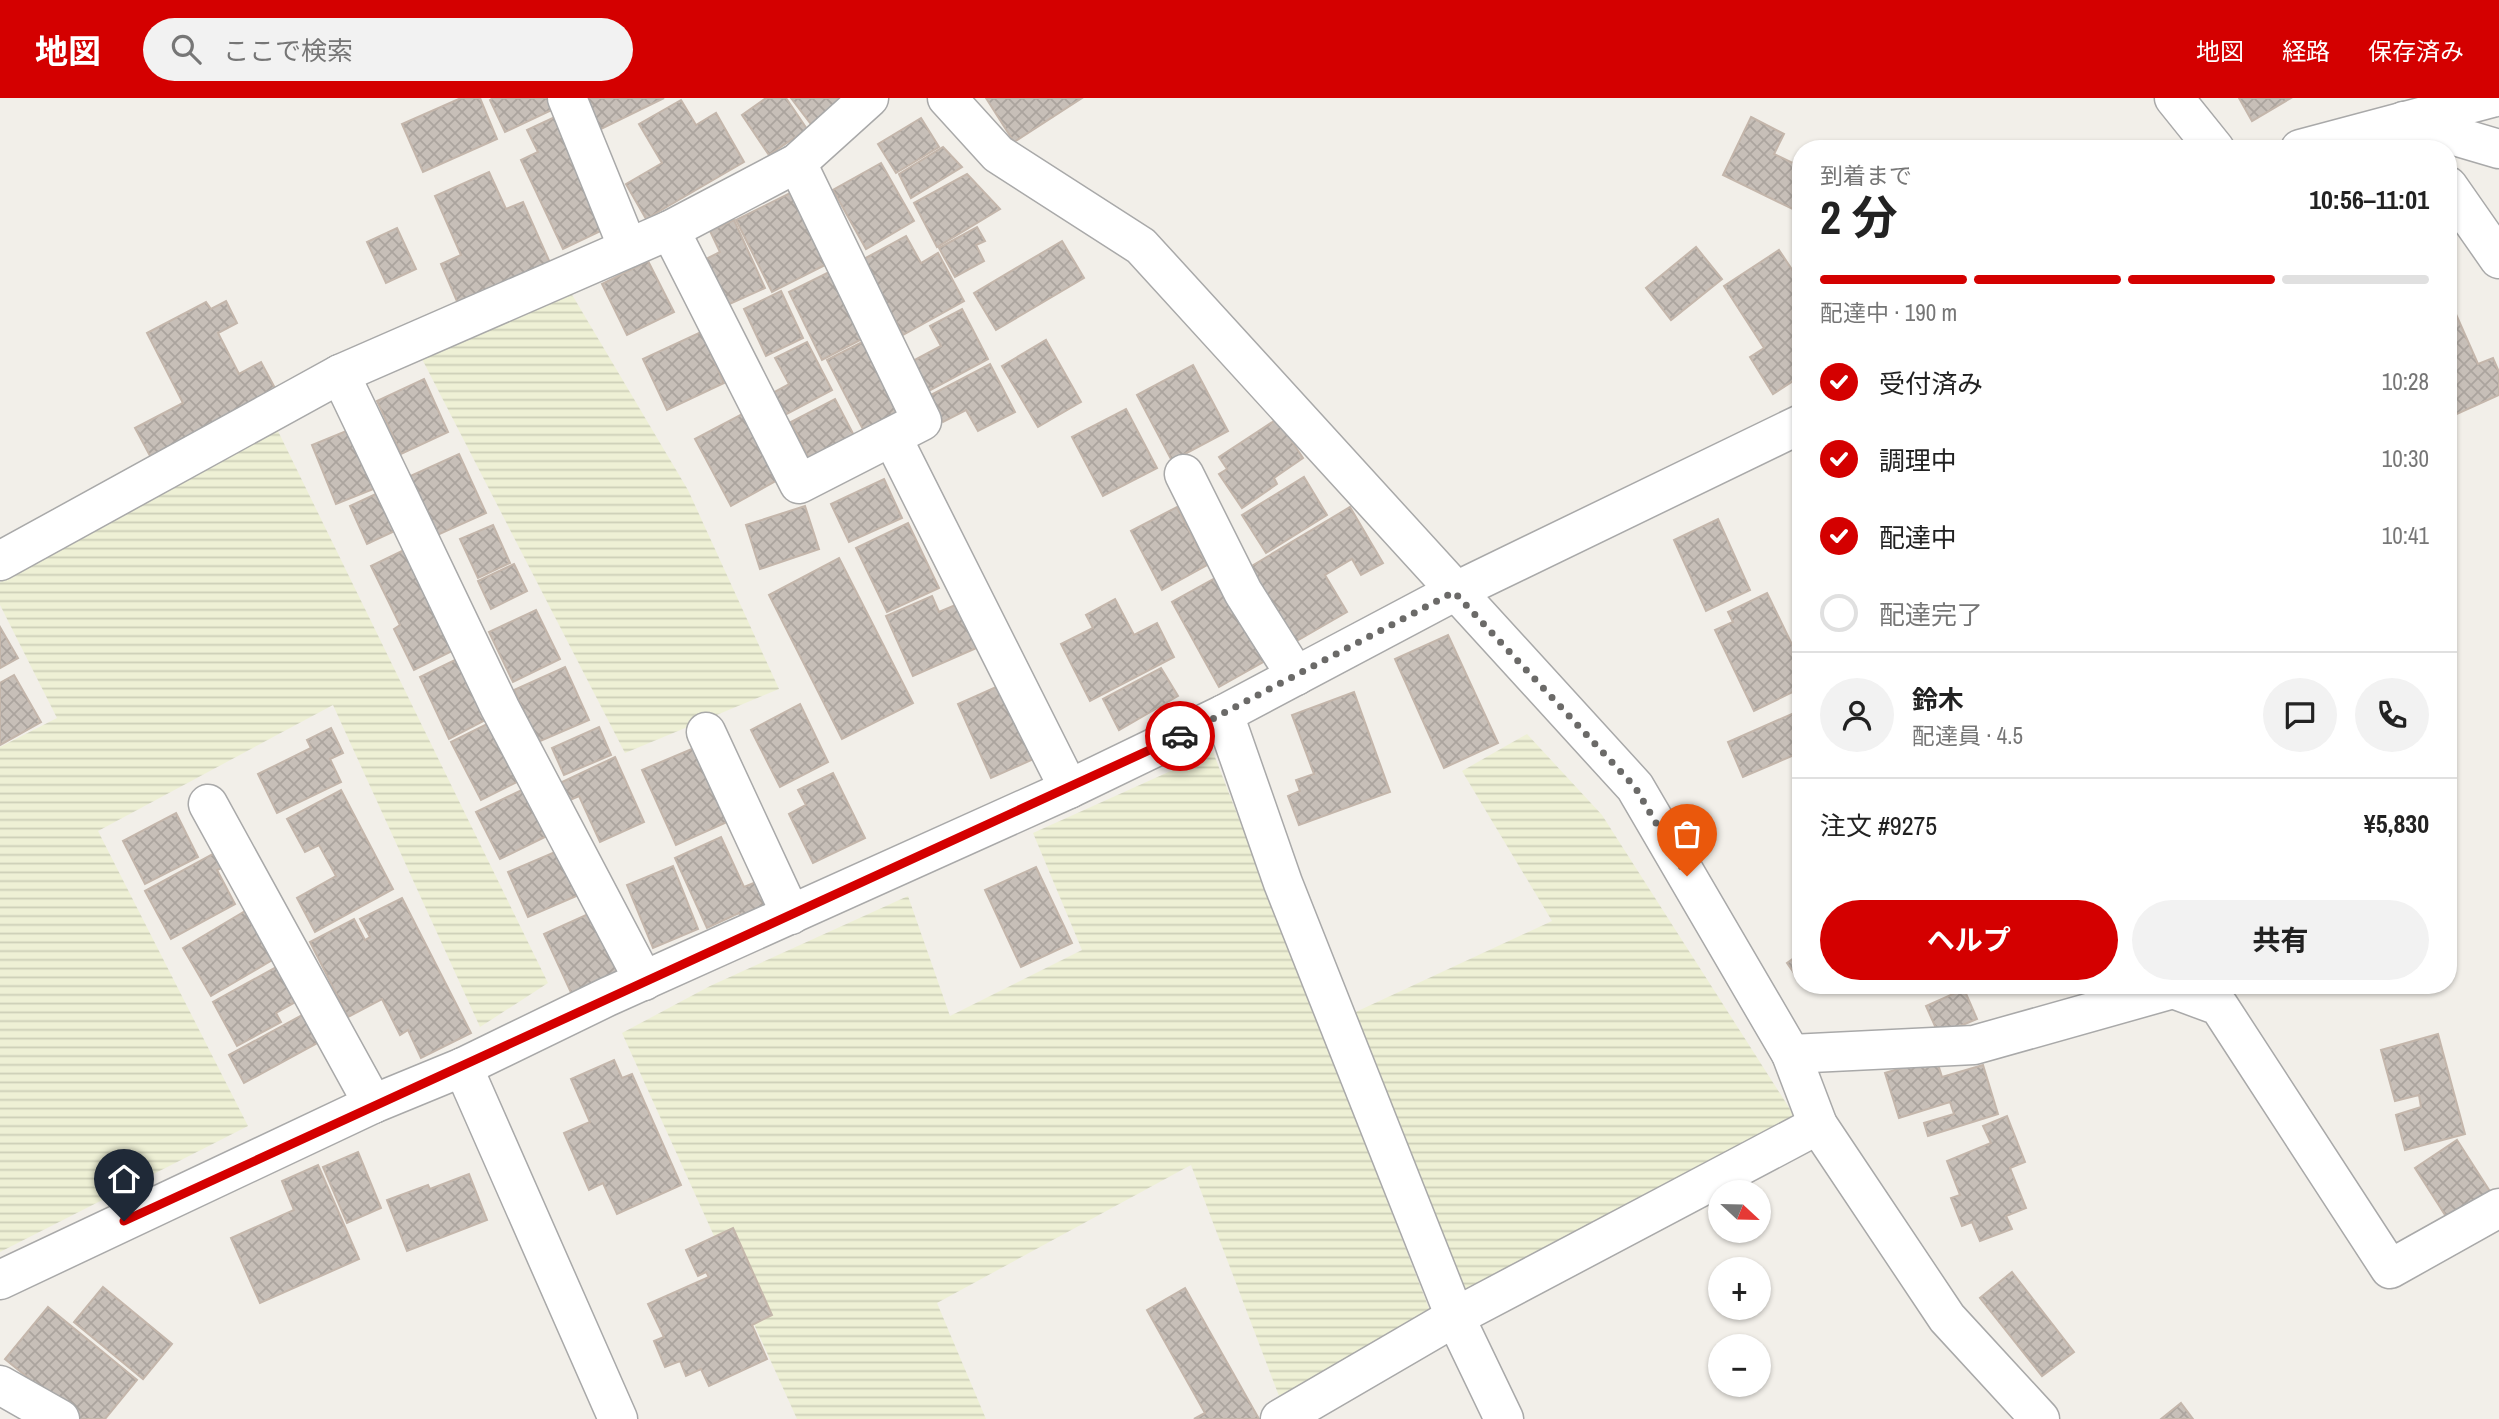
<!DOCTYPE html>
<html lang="ja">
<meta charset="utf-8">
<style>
body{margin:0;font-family:"Archivo Narrow","Noto Sans JP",sans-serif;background:#f2f2f2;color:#222;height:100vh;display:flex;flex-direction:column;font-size:26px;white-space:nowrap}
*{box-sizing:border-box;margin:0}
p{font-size:23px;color:#767676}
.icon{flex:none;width:38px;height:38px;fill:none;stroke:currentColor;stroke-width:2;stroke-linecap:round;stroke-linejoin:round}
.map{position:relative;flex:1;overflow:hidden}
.side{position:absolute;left:1792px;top:42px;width:665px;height:854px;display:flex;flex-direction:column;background:#fff;border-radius:28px;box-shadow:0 2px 5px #0004}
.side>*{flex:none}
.needle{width:46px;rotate:112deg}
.fabs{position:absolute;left:1708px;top:1082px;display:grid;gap:14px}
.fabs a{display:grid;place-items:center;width:63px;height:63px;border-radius:50%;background:#fff;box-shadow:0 2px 5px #0004;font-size:35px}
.pin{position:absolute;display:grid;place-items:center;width:60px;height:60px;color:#fff;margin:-72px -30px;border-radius:50% 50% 50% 0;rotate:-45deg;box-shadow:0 0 7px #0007}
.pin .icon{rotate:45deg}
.courier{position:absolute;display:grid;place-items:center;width:70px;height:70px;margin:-35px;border:5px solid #d40000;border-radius:50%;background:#fff;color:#222;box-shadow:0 2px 9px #0007}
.head em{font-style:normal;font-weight:700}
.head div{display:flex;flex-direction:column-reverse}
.head{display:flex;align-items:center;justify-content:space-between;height:119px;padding:0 28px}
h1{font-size:46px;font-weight:700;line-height:52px}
.bar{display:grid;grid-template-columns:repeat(4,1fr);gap:10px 7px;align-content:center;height:84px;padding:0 28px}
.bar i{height:9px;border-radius:5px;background:#e0e0e0}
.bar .on{background:#d40000}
.bar p{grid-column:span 4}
.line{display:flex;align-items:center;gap:18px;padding:0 28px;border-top:2px solid #e0e0e0}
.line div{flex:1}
.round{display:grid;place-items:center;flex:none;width:74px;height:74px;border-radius:37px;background:#f2f2f2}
ol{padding:0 28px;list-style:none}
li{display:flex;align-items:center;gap:21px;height:77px}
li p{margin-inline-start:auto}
li .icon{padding:7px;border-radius:50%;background:#d40000;color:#fff;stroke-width:4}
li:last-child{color:#767676}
li i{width:38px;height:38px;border:4px solid #e0e0e0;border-radius:50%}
.primary-button{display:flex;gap:14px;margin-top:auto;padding:14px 28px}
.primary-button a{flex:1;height:80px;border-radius:42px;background:#d40000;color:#fff;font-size:28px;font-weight:700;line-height:80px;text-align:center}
.primary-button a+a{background:#f2f2f2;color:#222}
header{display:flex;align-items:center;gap:42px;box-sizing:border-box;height:98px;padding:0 35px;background:#d40000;color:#fff}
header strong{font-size:33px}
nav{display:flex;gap:38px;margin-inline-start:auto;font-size:24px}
.search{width:490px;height:63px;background:#f2f2f2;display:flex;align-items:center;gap:18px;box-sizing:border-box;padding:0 24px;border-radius:38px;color:#767676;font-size:26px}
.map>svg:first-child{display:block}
.farmland{fill:url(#farmland-rules)}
.building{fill:url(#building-cross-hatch);stroke:#c4b6ab;stroke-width:2}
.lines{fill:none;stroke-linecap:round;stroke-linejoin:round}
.minor-casing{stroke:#a9a9a9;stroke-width:41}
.minor{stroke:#fff;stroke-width:38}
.done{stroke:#6b6a68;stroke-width:7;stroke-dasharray:0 12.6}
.route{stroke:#d40000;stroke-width:9}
</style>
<header>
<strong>地図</strong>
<div class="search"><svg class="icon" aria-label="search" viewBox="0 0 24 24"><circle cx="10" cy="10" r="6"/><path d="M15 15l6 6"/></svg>ここで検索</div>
<nav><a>地図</a><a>経路</a><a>保存済み</a></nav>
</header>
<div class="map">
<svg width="2499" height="1321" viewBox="0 0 2499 1321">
<defs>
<pattern id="farmland-rules" width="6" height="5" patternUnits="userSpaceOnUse" patternTransform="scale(1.75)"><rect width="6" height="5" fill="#eef0d5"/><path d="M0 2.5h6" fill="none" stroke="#ccceb7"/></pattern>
<pattern id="building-cross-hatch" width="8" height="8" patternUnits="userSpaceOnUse" patternTransform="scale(1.75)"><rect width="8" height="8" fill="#c7bfb8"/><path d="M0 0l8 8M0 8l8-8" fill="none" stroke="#aba49e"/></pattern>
</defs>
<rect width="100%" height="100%" fill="#f2efe9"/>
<g class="farmland">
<path d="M 571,195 L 688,392 L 779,591 L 625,655 L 421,259 Z"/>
<path d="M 276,329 L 548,885 L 480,929 L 333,607 L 98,733 L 248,1028 L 0,1154 L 0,649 L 57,620 L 0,507 L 0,484 Z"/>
<path d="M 1527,636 L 1602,717 L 1797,1022 L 1464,1201 L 1347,918 L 1552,823 L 1462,673 Z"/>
<path d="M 1213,654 L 1432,1218 L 1279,1298 L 1191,1067 L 937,1205 L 986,1321 L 797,1321 L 622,935 L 710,888 L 908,798 L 950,918 L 1082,852 L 1033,735 Z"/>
</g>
<g class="building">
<path d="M 461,0 L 480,0 L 497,41 L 423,74 L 402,26 Z"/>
<path d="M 493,0 L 554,0 L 558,9 L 505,34 L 490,2 Z"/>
<path d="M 578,0 L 664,0 L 595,34 Z"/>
<path d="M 766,0 L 786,0 L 807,31 L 769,57 L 742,17 Z"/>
<path d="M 791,0 L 854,0 L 814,30 Z"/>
<path d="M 986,0 L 1082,0 L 1014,44 Z"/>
<path d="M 2239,0 L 2291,0 L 2252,23 Z"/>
<path d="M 681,2 L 696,27 L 716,15 L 744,64 L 646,121 L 626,86 L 662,65 L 639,26 Z"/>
<path d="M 559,17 L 611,128 L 563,151 L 521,62 L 538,54 L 527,32 Z"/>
<path d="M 1751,19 L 1784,36 L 1774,56 L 1801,69 L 1801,115 L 1723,77 Z"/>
<path d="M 921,20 L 939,49 L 896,75 L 878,46 Z"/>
<path d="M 943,49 L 962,69 L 911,100 L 899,76 Z"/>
<path d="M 881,65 L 914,123 L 866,151 L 833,92 Z"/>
<path d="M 489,74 L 506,111 L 523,104 L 551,167 L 459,208 L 441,166 L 461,157 L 435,98 Z"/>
<path d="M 967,76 L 1000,111 L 937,149 L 914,105 Z"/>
<path d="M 792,94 L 827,166 L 772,194 L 736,122 Z"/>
<path d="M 734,122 L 765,190 L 723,209 L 702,163 L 720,154 L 710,133 Z"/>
<path d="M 977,129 L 985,143 L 976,147 L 984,163 L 955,179 L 939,150 Z"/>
<path d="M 397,130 L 416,171 L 386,185 L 367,144 Z"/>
<path d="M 906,138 L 921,165 L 938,155 L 964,203 L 903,237 L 862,162 Z"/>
<path d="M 1062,143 L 1084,180 L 996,232 L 974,195 Z"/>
<path d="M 1696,149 L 1722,181 L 1671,222 L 1646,190 Z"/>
<path d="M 1779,152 L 1801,185 L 1801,278 L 1773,296 L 1750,259 L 1764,250 L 1724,188 Z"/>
<path d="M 648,163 L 674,214 L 627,237 L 602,186 Z"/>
<path d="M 829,174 L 862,241 L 822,262 L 789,194 Z"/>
<path d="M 781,193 L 803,240 L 766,258 L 744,211 Z"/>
<path d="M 226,203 L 237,225 L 218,235 L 239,276 L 261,264 L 282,303 L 156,369 L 135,330 L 183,305 L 147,235 L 206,204 L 211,211 Z"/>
<path d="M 2451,205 L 2478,266 L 2493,260 L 2499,274 L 2499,297 L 2448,320 L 2448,206 Z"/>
<path d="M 962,211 L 988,261 L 927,294 L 911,264 L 941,248 L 930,228 Z"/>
<path d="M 701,234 L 724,285 L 667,312 L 643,261 Z"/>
<path d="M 866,242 L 907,320 L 868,341 L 827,262 Z"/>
<path d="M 1046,242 L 1081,304 L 1038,329 L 1002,268 Z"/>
<path d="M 807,244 L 832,292 L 783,318 L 771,296 L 789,286 L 775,260 Z"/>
<path d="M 990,266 L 1015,314 L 978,333 L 966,312 L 943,324 L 929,298 Z"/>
<path d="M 1193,267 L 1228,333 L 1172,363 L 1137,297 Z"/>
<path d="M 424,281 L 448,334 L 401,356 L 377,303 Z"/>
<path d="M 835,301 L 859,347 L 814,371 L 791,324 Z"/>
<path d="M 1126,311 L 1157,370 L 1103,398 L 1072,339 Z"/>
<path d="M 746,314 L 781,380 L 731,408 L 695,341 Z"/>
<path d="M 1277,321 L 1303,360 L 1274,380 L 1277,386 L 1242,410 L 1219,376 L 1227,371 L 1219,359 Z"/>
<path d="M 356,329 L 381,388 L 336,406 L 312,347 Z"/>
<path d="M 459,356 L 486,415 L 433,439 L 406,380 Z"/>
<path d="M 1304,379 L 1327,417 L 1266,455 L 1242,417 Z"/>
<path d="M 884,381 L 902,420 L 849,444 L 831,406 Z"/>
<path d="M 382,393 L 399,431 L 367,446 L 350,408 Z"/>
<path d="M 805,408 L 819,451 L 760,471 L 746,427 Z"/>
<path d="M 1177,409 L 1207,467 L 1162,492 L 1131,433 Z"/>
<path d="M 1350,409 L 1383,465 L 1361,477 L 1352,461 L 1325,477 L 1347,514 L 1295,544 L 1250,469 Z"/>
<path d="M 1718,421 L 1750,492 L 1706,513 L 1674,442 Z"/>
<path d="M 908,425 L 939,490 L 887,514 L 856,450 Z"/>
<path d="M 493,427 L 510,465 L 478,480 L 460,441 Z"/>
<path d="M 408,450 L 456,551 L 414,572 L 394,531 L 400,527 L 371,468 Z"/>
<path d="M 839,460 L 913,605 L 842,641 L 769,497 Z"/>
<path d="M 514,466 L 527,493 L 491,511 L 478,483 Z"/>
<path d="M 1217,479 L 1274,558 L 1219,589 L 1172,504 Z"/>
<path d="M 1767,495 L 1801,565 L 1801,590 L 1754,613 L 1715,532 L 1733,524 L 1728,514 Z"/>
<path d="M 932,498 L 939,514 L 960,505 L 981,548 L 913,578 L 886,518 Z"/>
<path d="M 1115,501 L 1134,537 L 1157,525 L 1174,559 L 1090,603 L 1061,546 L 1093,530 L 1086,517 Z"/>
<path d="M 536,512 L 560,561 L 513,584 L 489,534 Z"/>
<path d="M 0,529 L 18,560 L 0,570 Z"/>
<path d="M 1448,537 L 1498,645 L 1444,670 L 1395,561 Z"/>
<path d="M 461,559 L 491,619 L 449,641 L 420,579 Z"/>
<path d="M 565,569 L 589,622 L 538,644 L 514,592 Z"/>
<path d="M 1161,570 L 1178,598 L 1119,632 L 1103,601 Z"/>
<path d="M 14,577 L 41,624 L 0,647 L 0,585 Z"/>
<path d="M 1005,585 L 1038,659 L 991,680 L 958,606 Z"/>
<path d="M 1354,594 L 1390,694 L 1299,727 L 1288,698 L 1300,693 L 1296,682 L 1314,676 L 1292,617 Z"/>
<path d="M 800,606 L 828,664 L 780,689 L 751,632 Z"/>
<path d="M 1801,612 L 1801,654 L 1743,679 L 1728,644 Z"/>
<path d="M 497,621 L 525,680 L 481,702 L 451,644 Z"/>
<path d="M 599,629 L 611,657 L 564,677 L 552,650 Z"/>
<path d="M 331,630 L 343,655 L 330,661 L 341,684 L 277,715 L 258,676 L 311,650 L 307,642 Z"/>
<path d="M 694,650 L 727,724 L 676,747 L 642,672 Z"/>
<path d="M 615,659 L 644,724 L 600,744 L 579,698 L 568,703 L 560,685 Z"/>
<path d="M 833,675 L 865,740 L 813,765 L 789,716 L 806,707 L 798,692 Z"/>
<path d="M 530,688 L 553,735 L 500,761 L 476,714 Z"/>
<path d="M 341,692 L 393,791 L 315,834 L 297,800 L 336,778 L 319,747 L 305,754 L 287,721 Z"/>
<path d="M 176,715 L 198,759 L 145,786 L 123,743 Z"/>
<path d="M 721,739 L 744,789 L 761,782 L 773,809 L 743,823 L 739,815 L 707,830 L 675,760 Z"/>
<path d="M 562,751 L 581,796 L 528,819 L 508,774 Z"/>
<path d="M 220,752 L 228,767 L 217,772 L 235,806 L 171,841 L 145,793 Z"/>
<path d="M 673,768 L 698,831 L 653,850 L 627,787 Z"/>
<path d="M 1036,769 L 1072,845 L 1021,869 L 985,792 Z"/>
<path d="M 402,800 L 471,935 L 421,960 L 408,932 L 400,937 L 382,901 L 348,919 L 310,844 L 354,821 L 365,842 L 370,839 L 360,821 Z"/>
<path d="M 597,812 L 620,880 L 574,901 L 544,836 Z"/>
<path d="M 245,813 L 274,861 L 211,898 L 183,850 Z"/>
<path d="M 1801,855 L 1801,885 L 1787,865 Z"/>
<path d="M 278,868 L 297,903 L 276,915 L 281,924 L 237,948 L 213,904 Z"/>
<path d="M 1964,891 L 1977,921 L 1939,937 L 1926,908 Z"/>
<path d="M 304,916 L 319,944 L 244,985 L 229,957 Z"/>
<path d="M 2438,936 L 2465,1036 L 2405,1052 L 2396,1017 L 2421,1009 L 2419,997 L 2395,1003 L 2381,952 Z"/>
<path d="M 1936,960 L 1942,979 L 1983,967 L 1998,1016 L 1928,1038 L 1924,1025 L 1954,1016 L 1950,1004 L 1899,1020 L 1885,975 Z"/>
<path d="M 614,962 L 622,980 L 632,976 L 681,1087 L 617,1116 L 603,1085 L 589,1092 L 564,1035 L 590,1024 L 571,981 Z"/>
<path d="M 2007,1018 L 2025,1064 L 2010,1070 L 2026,1110 L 2006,1118 L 2012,1131 L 1980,1143 L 1972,1124 L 1962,1128 L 1951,1100 L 1960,1097 L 1947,1063 L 1991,1045 L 1983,1028 Z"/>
<path d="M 2457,1042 L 2491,1095 L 2449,1123 L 2415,1070 Z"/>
<path d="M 358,1054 L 381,1110 L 347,1125 L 323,1069 Z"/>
<path d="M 318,1067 L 359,1161 L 260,1205 L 231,1140 L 294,1112 L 282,1083 Z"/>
<path d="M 469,1076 L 487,1122 L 407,1153 L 387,1102 L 428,1087 L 430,1091 Z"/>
<path d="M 733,1130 L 772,1217 L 752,1227 L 767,1261 L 709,1288 L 701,1271 L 686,1278 L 680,1263 L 665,1269 L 654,1243 L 664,1239 L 648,1206 L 709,1179 L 706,1174 L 698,1178 L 686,1152 Z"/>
<path d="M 2012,1174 L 2074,1254 L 2042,1278 L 1980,1200 Z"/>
<path d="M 103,1189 L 172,1246 L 143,1281 L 74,1224 Z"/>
<path d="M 1185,1190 L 1259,1321 L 1194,1321 L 1205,1315 L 1147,1212 Z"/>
<path d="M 48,1209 L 137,1282 L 105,1321 L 79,1321 L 5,1261 Z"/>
<path d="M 2181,1305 L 2193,1321 L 2161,1321 Z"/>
</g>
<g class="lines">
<defs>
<g id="minor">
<path d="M 567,0 L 628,150"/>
<path d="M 947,0 L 998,56 L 1141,148 L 1635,689 L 1791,956 L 1818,1027 L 1947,1220 L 2040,1321"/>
<path d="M 2174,0 L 2215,51"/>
<path d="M 2404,23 L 2499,51"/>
<path d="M 2300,51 L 2492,0"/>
<path d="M 2448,88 L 2499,161"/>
<path d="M 670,132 L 799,386 L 922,323 L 797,65"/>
<path d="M 340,276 L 500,610 L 644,883"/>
<path d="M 893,341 L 1069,691"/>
<path d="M 1184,376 L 1243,494 L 1296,578"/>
<path d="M 0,463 L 340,276 L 670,132 L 797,65 L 869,0"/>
<path d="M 1224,616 L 1283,785 L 1455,1219 L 1504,1321"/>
<path d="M 706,634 L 791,817"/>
<path d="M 208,706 L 373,1006"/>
<path d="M 1791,956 L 1974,947 L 2173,891 L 2219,908 L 2390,1171 L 2499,1110"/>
<path d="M 463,969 L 618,1321"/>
<path d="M 0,1182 L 373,1006 L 463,969 L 607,899 L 1069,691 L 1224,616 L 1454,494 L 1801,326"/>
<path d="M 0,1287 L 60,1321"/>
<path d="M 1280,1321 L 1455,1219 L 1818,1027"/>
</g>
</defs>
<use href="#minor" class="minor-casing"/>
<use href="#minor" class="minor"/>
</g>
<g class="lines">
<path class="done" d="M 1180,638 L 1454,494 L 1635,689 L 1687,778"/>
<path class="route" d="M 124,1123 L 1180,638"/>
</g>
</svg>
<div class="fabs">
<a><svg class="needle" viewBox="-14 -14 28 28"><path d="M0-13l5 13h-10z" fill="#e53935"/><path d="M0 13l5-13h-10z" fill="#767676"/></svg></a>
<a>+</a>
<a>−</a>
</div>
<div class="pin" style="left:1687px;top:778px;background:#ea580c"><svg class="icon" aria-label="bag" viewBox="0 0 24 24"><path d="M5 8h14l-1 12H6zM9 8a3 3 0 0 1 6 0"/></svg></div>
<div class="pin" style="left:124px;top:1123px;background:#1f2937"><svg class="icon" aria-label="home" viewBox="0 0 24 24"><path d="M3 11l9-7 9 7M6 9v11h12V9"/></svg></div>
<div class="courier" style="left:1180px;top:638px"><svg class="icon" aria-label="car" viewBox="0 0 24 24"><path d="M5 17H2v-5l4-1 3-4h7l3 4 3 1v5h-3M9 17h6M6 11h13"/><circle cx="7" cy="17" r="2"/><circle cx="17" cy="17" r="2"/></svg></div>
<section class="side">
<div class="head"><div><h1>2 分</h1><p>到着まで</p></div><em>10:56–11:01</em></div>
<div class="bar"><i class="on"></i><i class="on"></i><i class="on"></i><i></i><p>配達中 · 190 m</p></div>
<ol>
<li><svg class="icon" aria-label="check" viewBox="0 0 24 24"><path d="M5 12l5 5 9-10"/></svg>受付済み<p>10:28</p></li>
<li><svg class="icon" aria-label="check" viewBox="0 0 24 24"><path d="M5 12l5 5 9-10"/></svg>調理中<p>10:30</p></li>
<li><svg class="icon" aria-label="check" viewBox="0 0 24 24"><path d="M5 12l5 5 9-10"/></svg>配達中<p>10:41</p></li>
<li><i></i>配達完了</li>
</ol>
<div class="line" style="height:126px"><a class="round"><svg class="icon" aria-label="person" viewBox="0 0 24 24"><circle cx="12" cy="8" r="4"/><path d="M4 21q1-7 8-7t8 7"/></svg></a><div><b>鈴木</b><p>配達員 · 4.5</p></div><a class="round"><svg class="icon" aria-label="chat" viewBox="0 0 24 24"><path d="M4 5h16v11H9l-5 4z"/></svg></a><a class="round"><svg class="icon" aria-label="phone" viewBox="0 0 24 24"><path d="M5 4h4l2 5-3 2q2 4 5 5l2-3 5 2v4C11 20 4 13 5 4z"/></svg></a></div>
<div class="line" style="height:91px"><div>注文 #9275</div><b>¥5,830</b></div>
<div class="primary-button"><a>ヘルプ</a><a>共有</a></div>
</section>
</div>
